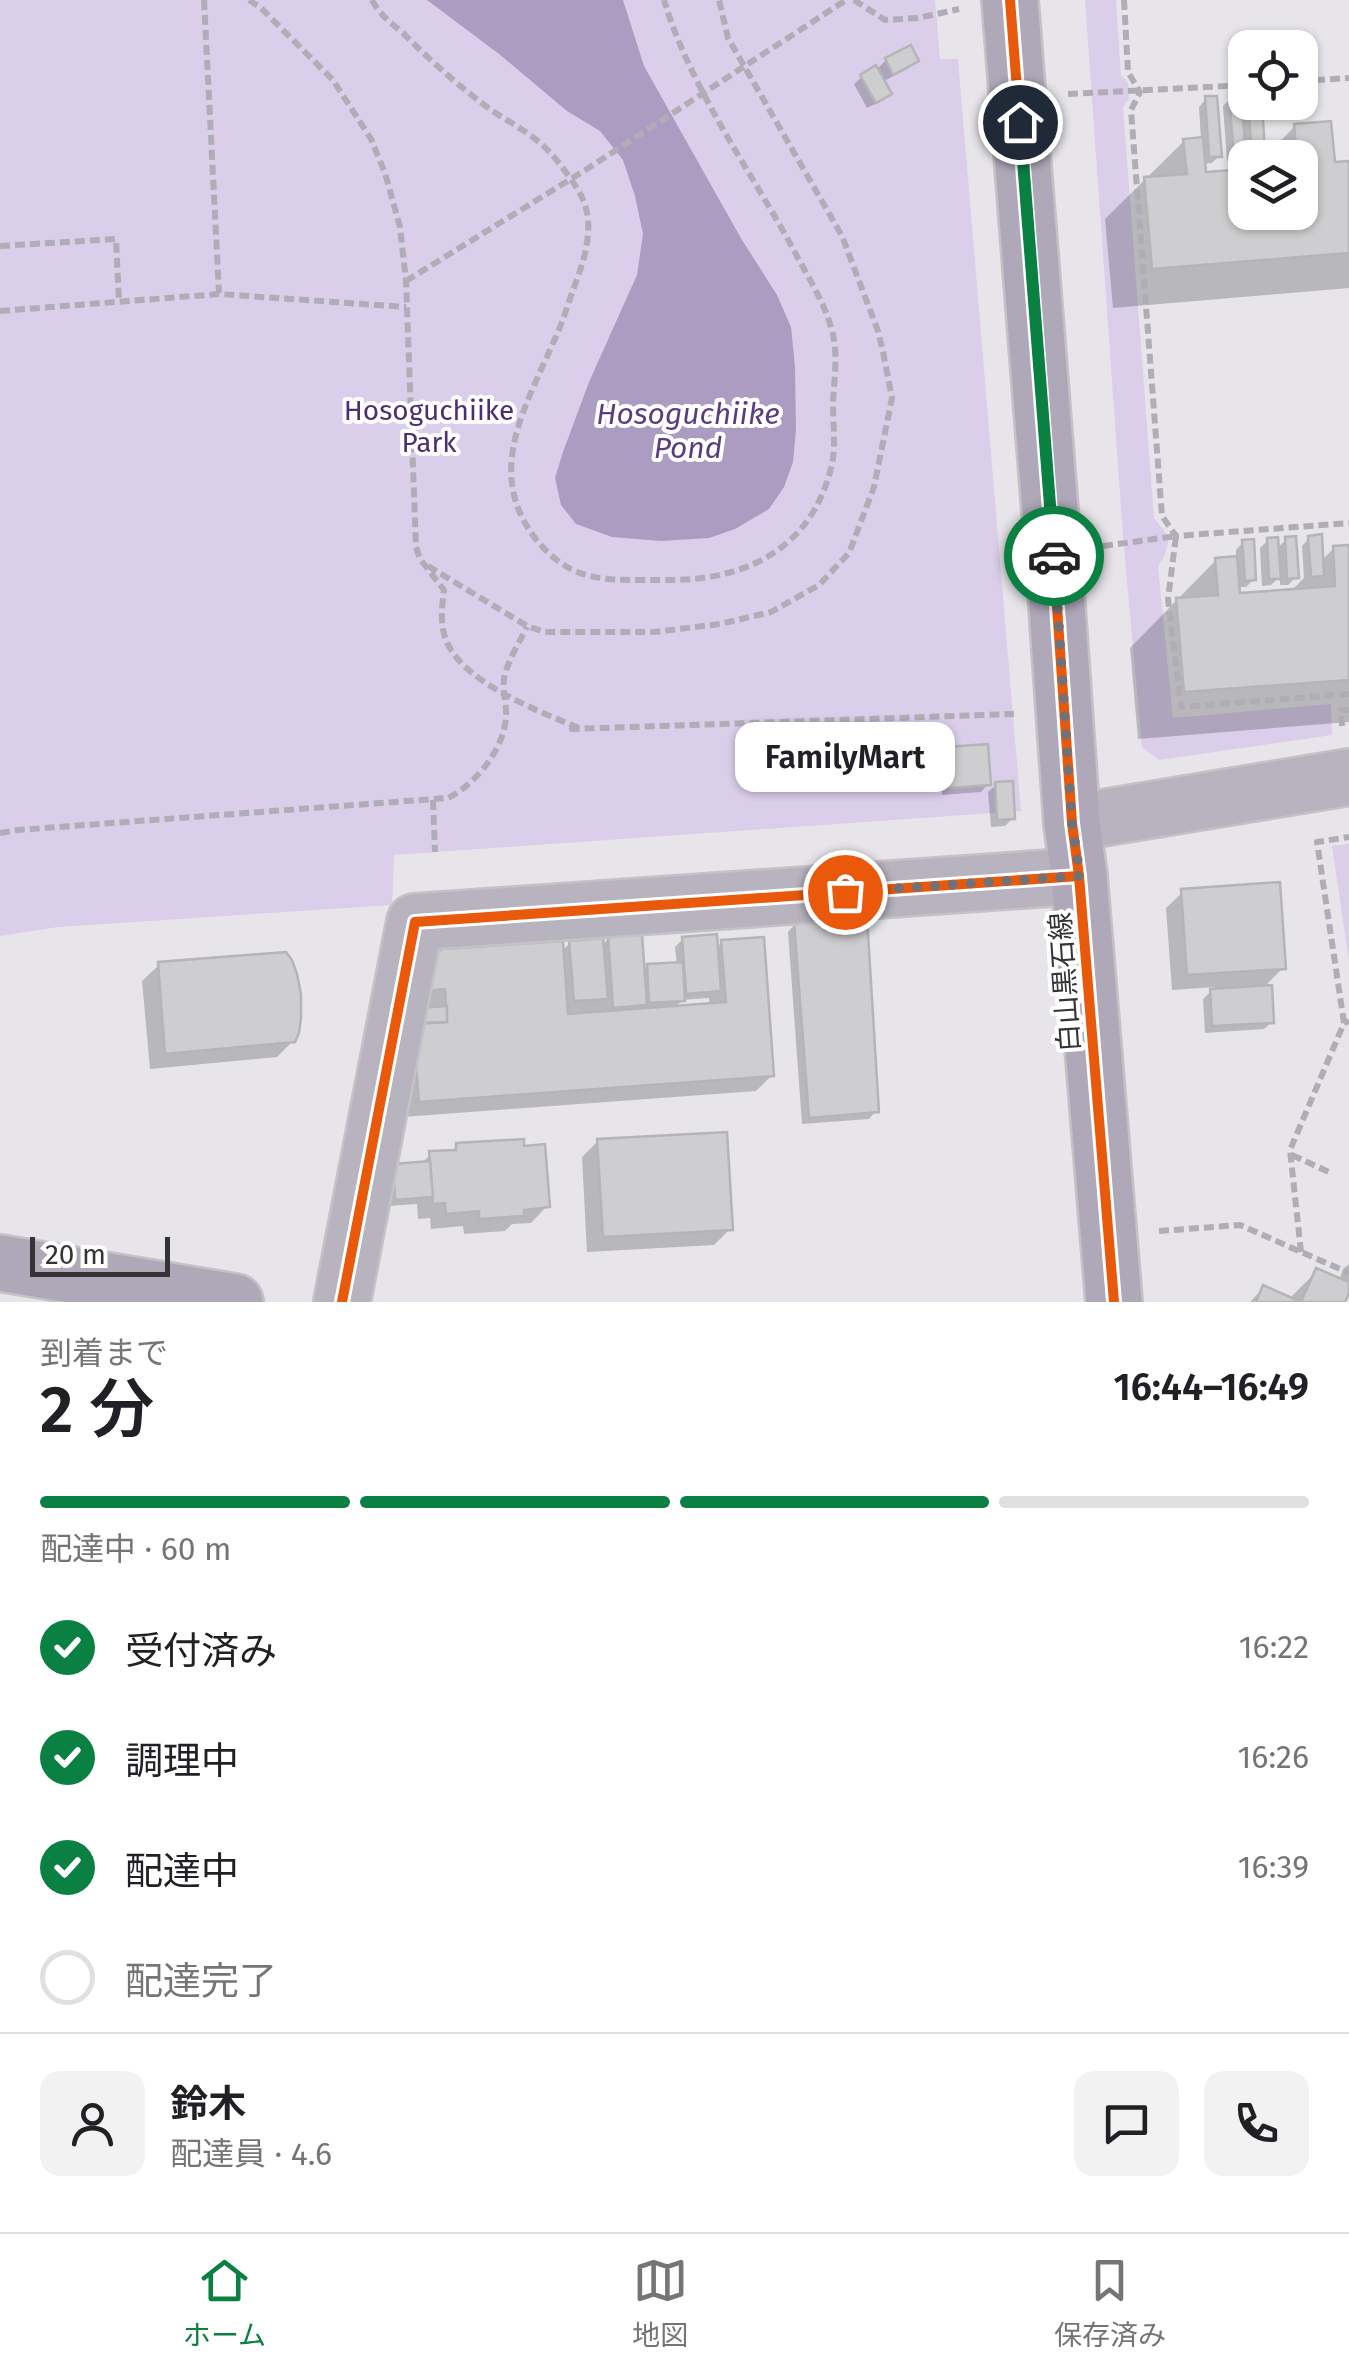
<!DOCTYPE html>
<html lang="ja">
<meta charset="utf-8">
<style>
body{margin:0;font-family:"Fira Sans","Noto Sans JP",sans-serif;background:#f2f2f2;color:#202124;height:100vh;display:flex;flex-direction:column;font-size:38px;white-space:nowrap}
*{box-sizing:border-box;margin:0}
p{font-size:32px;color:#757577}
.icon{flex:none;width:55px;height:55px;fill:none;stroke:currentColor;stroke-width:2;stroke-linecap:round;stroke-linejoin:round}
.map{position:relative;height:1302px;overflow:hidden}
.details{display:flex;flex-direction:column;background:#fff;flex:1}
.details>*{flex:none}
.tools{position:absolute;left:1228px;top:30px;display:grid;gap:20px}
.tools a{display:grid;place-items:center;width:90px;height:90px;border-radius:20px;background:#fff;box-shadow:0 2px 8px #0004;font-size:50px}
.scale{position:absolute;left:30px;bottom:25px;width:140px;box-sizing:border-box;padding-left:10px;border:5px solid #343336;border-top:0;font-size:28px;line-height:35px;white-space:nowrap;color:#343336;-webkit-text-stroke:8px #fff;paint-order:stroke}
.pin{position:absolute;display:grid;place-items:center;width:85px;height:85px;color:#fff;margin:-42px;border:5px solid #fff;border-radius:50%;box-shadow:0 2px 10px #0007}
.courier{position:absolute;display:grid;place-items:center;width:100px;height:100px;margin:-50px;border:8px solid #0b8043;border-radius:50%;background:#fff;color:#222;box-shadow:0 2px 12px #0007}
.bubble{position:absolute;height:70px;border-radius:20px;background:#fff;box-shadow:0 2px 8px #0004;font-size:32px;font-weight:600;line-height:70px;text-align:center}
.headline em{font-style:normal;font-weight:600}
.headline div{display:flex;flex-direction:column-reverse}
.headline{display:flex;align-items:center;justify-content:space-between;height:170px;padding:0 40px}
h1{font-size:65px;font-weight:600;line-height:75px}
.bar{display:grid;grid-template-columns:repeat(4,1fr);gap:15px 10px;align-content:center;height:120px;padding:0 40px}
.bar i{height:12px;border-radius:8px;background:#e0e0e0}
.bar .current{background:#0b8043}
.bar p{grid-column:span 4}
.line{display:flex;align-items:center;gap:25px;padding:0 40px;border-top:2px solid #e0e0e0}
.line div{flex:1}
.round{display:grid;place-items:center;flex:none;width:105px;height:105px;border-radius:20px;background:#f2f2f2}
ol{padding:0 40px;list-style:none}
li{display:flex;align-items:center;gap:30px;height:110px}
li p{margin-inline-start:auto}
li .icon{padding:10px;border-radius:50%;background:#0b8043;color:#fff;stroke-width:4}
li:last-child{color:#757577}
li i{width:55px;height:55px;border:5px solid #e0e0e0;border-radius:50%}
.menu{display:flex;justify-content:space-around;align-items:center;height:140px;border-top:2px solid #e0e0e0;background:#fff;font-size:28px;color:#757577}
.menu a{display:grid;justify-items:center;gap:5px}
.menu .current{color:#0b8043}
.map>svg:first-child{display:block}
.green{fill:#daceeb}
.water{fill:#ac9cc2}
.shadow{fill:#0003;fill-rule:evenodd}
.building{fill:#cecdcf;stroke:#b5b4b6;stroke-width:2.5}
.lines{fill:none;stroke-linecap:round;stroke-linejoin:round}
.street-casing{stroke:#c3c2c4;stroke-width:60}
.secondary-casing{stroke:#c3c2c4;stroke-width:60}
.path{stroke:#b1adb6;stroke-width:6;stroke-dasharray:10 5;stroke-linecap:butt}
.street{stroke:#b7b3bf;stroke-width:55}
.secondary{stroke:#aea8b8;stroke-width:55}
.cycleway-casing{stroke:#fff;stroke-width:16}
.cycleway{stroke:#e8590c;stroke-width:10}
.done{stroke:#737175;stroke-width:10;stroke-dasharray:0 18}
.route{stroke:#0b8043;stroke-width:12}
.labels{text-anchor:middle;dominant-baseline:central;stroke-width:8;stroke-linejoin:round;paint-order:stroke}
.park-label{font-size:28px;fill:#4d2f70;stroke:#fff}
.street-label{font-size:28px;fill:#343336;stroke:#fff}
.water-label{font-size:30px;font-style:italic;fill:#5b3d7f;stroke:#fff}
</style>
<div class="map">
<svg width="1349" height="1302" viewBox="0 0 1349 1302">
<rect width="100%" height="100%" fill="#e7e5e9"/>
<g class="green">
<path d="M 0,0 L 935,0 L 940,59 L 958,59 L 1021,811 L 394,855 L 392,905 L 58,927 L 0,936 Z"/>
<path d="M 1085,0 L 1116,0 L 1121,75 L 1128,82 L 1129,99 L 1123,107 L 1154,518 L 1163,529 L 1169,539 L 1164,557 L 1158,566 L 1173,718 L 1331,704 L 1332,735 L 1159,760 L 1142,747 L 1123,536 Z"/>
<path d="M 1349,844 L 1349,961 L 1332,846 Z"/>
</g>
<path class="water" d="M 427,0 L 623,0 L 644,66 L 742,240 L 777,295 L 791,327 L 795,367 L 796,430 L 793,462 L 784,487 L 769,509 L 735,529 L 709,538 L 661,541 L 612,537 L 576,524 L 561,505 L 555,478 L 563,452 L 589,382 L 637,275 L 643,234 L 635,196 L 623,160 L 600,131 L 567,111 L 499,54 Z"/>
<g class="shadow">
<path d="M 886,60 L 916,60 L 909,68 L 882,82 L 889,94 L 881,101 L 867,108 L 854,84 L 862,77 L 876,70 Z"/>
<path d="M 1231,98 L 1239,106 L 1245,100 L 1245,102 L 1259,102 L 1263,158 L 1245,158 L 1245,159 L 1244,152 L 1235,161 L 1227,161 L 1223,106 Z"/>
<path d="M 1206,99 L 1219,156 L 1212,163 L 1203,164 L 1204,175 L 1245,171 L 1245,212 L 1300,212 L 1300,158 L 1264,158 L 1295,126 L 1332,165 L 1349,163 L 1349,288 L 1113,308 L 1105,219 L 1184,141 L 1201,140 L 1199,107 Z"/>
<path d="M 1309,538 L 1321,561 L 1334,548 L 1349,547 L 1349,722 L 1138,739 L 1130,648 L 1216,560 L 1236,558 L 1236,550 L 1243,542 L 1254,579 L 1246,587 L 1237,587 L 1237,595 L 1291,591 L 1304,578 L 1302,546 Z"/>
<path d="M 1268,540 L 1276,549 L 1286,540 L 1296,577 L 1288,585 L 1280,585 L 1280,576 L 1271,585 L 1262,586 L 1260,548 Z"/>
<path d="M 924,747 L 937,760 L 929,768 L 918,769 L 917,766 L 932,764 L 932,759 L 917,761 L 916,755 Z"/>
<path d="M 947,750 L 988,784 L 981,792 L 942,795 L 940,757 Z"/>
<path d="M 996,785 L 1013,818 L 1005,826 L 991,827 L 988,792 Z"/>
<path d="M 1183,892 L 1283,968 L 1263,988 L 1272,1022 L 1264,1029 L 1205,1033 L 1203,999 L 1215,987 L 1172,990 L 1166,908 Z"/>
<path d="M 795,924 L 876,1111 L 869,1119 L 802,1124 L 788,932 Z"/>
<path d="M 609,938 L 642,972 L 648,966 L 677,965 L 675,947 L 683,939 L 715,949 L 722,942 L 772,1075 L 756,1091 L 403,1117 L 399,1059 L 430,1010 L 429,1004 L 410,1006 L 413,979 L 561,952 L 570,943 L 601,946 ZM 709,998 L 710,1006 L 673,1009 L 682,1000 Z"/>
<path d="M 159,965 L 293,1041 L 277,1057 L 150,1069 L 142,981 Z"/>
<path d="M 598,1141 L 730,1229 L 714,1245 L 587,1252 L 582,1157 Z"/>
<path d="M 457,1146 L 547,1206 L 531,1223 L 512,1224 L 505,1231 L 464,1234 L 463,1226 L 431,1229 L 430,1218 L 418,1219 L 417,1204 L 389,1206 L 386,1174 L 420,1165 L 431,1154 L 450,1153 Z"/>
<path d="M 1349,1264 L 1349,1286 L 1342,1302 L 1250,1302 L 1263,1288 L 1289,1299 L 1317,1271 L 1339,1281 L 1343,1269 Z"/>
</g>
<g class="building">
<path d="M 911,45 L 919,61 L 893,75 L 885,58 Z"/>
<path d="M 876,65 L 892,94 L 876,103 L 860,75 Z"/>
<path d="M 1241,95 L 1246,154 L 1234,155 L 1229,96 Z"/>
<path d="M 1205,96 L 1217,96 L 1222,157 L 1209,157 Z"/>
<path d="M 1248,102 L 1262,102 L 1265,153 L 1252,154 Z"/>
<path d="M 1331,121 L 1335,162 L 1349,161 L 1349,253 L 1152,269 L 1144,177 L 1187,174 L 1183,139 L 1203,137 L 1206,172 L 1245,169 L 1245,212 L 1300,212 L 1300,158 L 1297,158 L 1294,124 Z"/>
<path d="M 1322,534 L 1324,576 L 1311,577 L 1308,536 Z"/>
<path d="M 1296,536 L 1299,578 L 1287,579 L 1285,537 Z"/>
<path d="M 1278,537 L 1281,579 L 1269,579 L 1267,538 Z"/>
<path d="M 1254,539 L 1256,580 L 1245,581 L 1242,540 Z"/>
<path d="M 1349,545 L 1349,680 L 1184,692 L 1176,598 L 1218,595 L 1215,558 L 1237,556 L 1240,593 L 1335,586 L 1333,546 Z"/>
<path d="M 938,744 L 939,761 L 924,763 L 923,745 Z"/>
<path d="M 988,744 L 991,785 L 949,788 L 946,747 Z"/>
<path d="M 1013,781 L 1015,819 L 997,820 L 995,782 Z"/>
<path d="M 1280,882 L 1286,969 L 1187,975 L 1181,889 Z"/>
<path d="M 867,918 L 879,1112 L 809,1118 L 794,922 Z"/>
<path d="M 642,934 L 647,1005 L 613,1008 L 608,936 Z"/>
<path d="M 717,934 L 721,991 L 686,994 L 682,937 Z"/>
<path d="M 764,937 L 774,1076 L 419,1102 L 414,1041 L 417,1024 L 447,1022 L 445,989 L 425,991 L 428,960 L 442,949 L 563,941 L 568,1014 L 726,1002 L 721,940 Z"/>
<path d="M 603,938 L 608,999 L 574,1001 L 569,941 Z"/>
<path d="M 286,952 L 292,960 L 297,974 L 301,994 L 301,1018 L 299,1033 L 295,1042 L 165,1054 L 158,962 Z"/>
<path d="M 683,962 L 685,1001 L 649,1003 L 647,964 Z"/>
<path d="M 1272,985 L 1274,1023 L 1212,1026 L 1210,989 Z"/>
<path d="M 447,1006 L 447,1022 L 421,1023 L 420,1008 Z"/>
<path d="M 727,1132 L 733,1230 L 603,1237 L 597,1139 Z"/>
<path d="M 524,1139 L 524,1146 L 545,1144 L 550,1207 L 524,1210 L 524,1216 L 479,1219 L 479,1211 L 446,1214 L 445,1203 L 433,1204 L 429,1151 L 456,1150 L 456,1143 Z"/>
<path d="M 430,1161 L 433,1197 L 395,1200 L 393,1164 Z"/>
<path d="M 1316,1268 L 1349,1282 L 1349,1293 L 1345,1302 L 1256,1302 L 1263,1285 L 1301,1302 Z"/>
</g>
<g class="lines">
<defs>
<g id="street">
<path d="M 1072,823 L 1349,777"/>
<path d="M 342,1302 L 415,922 L 1079,876"/>
</g>
<g id="secondary">
<path d="M 1010,0 L 1053,549 L 1072,823 L 1079,876 L 1114,1302"/>
<path d="M 0,1263 L 235,1302"/>
</g>
</defs>
<use href="#street" class="street-casing"/>
<use href="#secondary" class="secondary-casing"/>
<g class="path">
<path d="M 204,0 L 219,293"/>
<path d="M 249,0 L 261,8 L 333,80 L 371,139 L 385,173 L 400,227 L 406,281 L 416,547 L 420,559 L 444,590 C 442,606 440,622 445,637 C 459,682 539,711 579,728 L 572,729 L 1014,714"/>
<path d="M 372,0 C 379,14 391,23 403,33 C 428,58 455,83 483,104 C 501,118 523,128 540,143 C 552,153 561,165 570,178 C 580,192 586,202 588,219 C 590,245 581,269 572,293 C 566,310 561,327 553,343 C 524,410 483,476 539,543 C 577,587 614,579 666,580 C 747,581 813,548 832,464 C 836,445 833,423 833,403 C 834,379 839,351 831,327 C 824,303 810,280 798,258 C 753,173 692,93 664,0"/>
<path d="M 854,0 L 885,20 L 918,18 L 959,9"/>
<path d="M 1124,0 L 1128,72 L 1140,92 L 1131,110 L 1162,516 L 1176,536 L 1349,523"/>
<path d="M 1300,81 L 1349,78"/>
<path d="M 1068,94 L 1245,85"/>
<path d="M 0,246 L 116,239 L 119,302"/>
<path d="M 406,281 L 587,169 L 846,0"/>
<path d="M 0,311 L 219,294 L 406,307"/>
<path d="M 1103,546 L 1176,536 L 1168,599 L 1181,707 L 1349,694"/>
<path d="M 428,566 L 527,626 L 545,632 L 654,632 L 720,624 L 771,612 L 819,585 L 849,553 L 874,487 L 892,398 L 883,352 L 878,331 L 842,236 L 728,38 L 719,0"/>
<path d="M 1342,726 L 1341,710 L 1349,710"/>
<path d="M 433,800 L 435,852"/>
<path d="M 0,833 L 18,830 L 448,798 C 476,784 504,749 506,717 C 507,704 502,691 504,678 C 508,660 519,643 527,627"/>
<path d="M 1344,1023 L 1317,842 L 1349,837"/>
<path d="M 1292,1155 L 1329,1172"/>
<path d="M 1159,1231 L 1240,1225 L 1349,1273"/>
<path d="M 1301,1252 L 1290,1150 L 1344,1023 L 1349,1021"/>
</g>
<use href="#street" class="street"/>
<use href="#secondary" class="secondary"/>
<defs>
<g id="cycleway">
<path d="M 1010,0 L 1053,549 L 1072,823 L 1079,876 L 1114,1302"/>
<path d="M 342,1302 L 415,922 L 1079,876"/>
</g>
</defs>
<use href="#cycleway" class="cycleway-casing"/>
<use href="#cycleway" class="cycleway"/>
</g>
<g class="lines">
<path class="done" d="M 845,892 L 1080,876 L 1072,823 L 1054,556"/>
<path class="route" d="M 1020,122 L 1054,556"/>
</g>
<g class="labels">
<g class="park-label">
<text x="429" y="410">Hosoguchiike<tspan x="429" dy="32">Park</tspan></text>
</g>
<g class="street-label">
<text transform="translate(1065 982) rotate(-94)">白山黒石線</text>
</g>
<g class="water-label">
<text x="688" y="414">Hosoguchiike<tspan x="688" dy="34">Pond</tspan></text>
</g>
</g>
</svg>
<div class="tools">
<a><svg class="icon" aria-label="locate" viewBox="0 0 24 24"><circle cx="12" cy="12" r="6"/><path d="M12 2v4M12 18v4M2 12h4M18 12h4"/></svg></a>
<a><svg class="icon" aria-label="layers" viewBox="0 0 24 24"><path d="M12 4l9 5-9 5-9-5zM3 14l9 5 9-5"/></svg></a>
</div>
<div class="scale">20 m</div>
<div class="pin" style="left:845px;top:892px;background:#ea580c"><svg class="icon" aria-label="bag" viewBox="0 0 24 24"><path d="M5 8h14l-1 12H6zM9 8a3 3 0 0 1 6 0"/></svg></div>
<div class="pin" style="left:1020px;top:122px;background:#1f2937"><svg class="icon" aria-label="home" viewBox="0 0 24 24"><path d="M3 11l9-7 9 7M6 9v11h12V9"/></svg></div>
<div class="courier" style="left:1054px;top:556px"><svg class="icon" aria-label="car" viewBox="0 0 24 24"><path d="M5 17H2v-5l4-1 3-4h7l3 4 3 1v5h-3M9 17h6M6 11h13"/><circle cx="7" cy="17" r="2"/><circle cx="17" cy="17" r="2"/></svg></div>
<div class="bubble" style="left:735px;top:722px;width:220px">FamilyMart</div>
</div>
<section class="details">
<div class="headline"><div><h1>2 分</h1><p>到着まで</p></div><em>16:44–16:49</em></div>
<div class="bar"><i class="current"></i><i class="current"></i><i class="current"></i><i></i><p>配達中 · 60 m</p></div>
<ol>
<li><svg class="icon" aria-label="check" viewBox="0 0 24 24"><path d="M5 12l5 5 9-10"/></svg>受付済み<p>16:22</p></li>
<li><svg class="icon" aria-label="check" viewBox="0 0 24 24"><path d="M5 12l5 5 9-10"/></svg>調理中<p>16:26</p></li>
<li><svg class="icon" aria-label="check" viewBox="0 0 24 24"><path d="M5 12l5 5 9-10"/></svg>配達中<p>16:39</p></li>
<li><i></i>配達完了</li>
</ol>
<div class="line" style="height:180px"><a class="round"><svg class="icon" aria-label="person" viewBox="0 0 24 24"><circle cx="12" cy="8" r="4"/><path d="M4 21q1-7 8-7t8 7"/></svg></a><div><b>鈴木</b><p>配達員 · 4.6</p></div><a class="round"><svg class="icon" aria-label="chat" viewBox="0 0 24 24"><path d="M4 5h16v11H9l-5 4z"/></svg></a><a class="round"><svg class="icon" aria-label="phone" viewBox="0 0 24 24"><path d="M5 4h4l2 5-3 2q2 4 5 5l2-3 5 2v4C11 20 4 13 5 4z"/></svg></a></div>
</section>
<nav class="menu">
<a class="current"><svg class="icon" aria-label="home" viewBox="0 0 24 24"><path d="M3 11l9-7 9 7M6 9v11h12V9"/></svg>ホーム</a>
<a><svg class="icon" aria-label="map" viewBox="0 0 24 24"><path d="M3 6l6-2 6 2 6-2v14l-6 2-6-2-6 2zM9 4v14M15 6v14"/></svg>地図</a>
<a><svg class="icon" aria-label="saved" viewBox="0 0 24 24"><path d="M7 4h10v16l-5-4-5 4z"/></svg>保存済み</a>
</nav>
